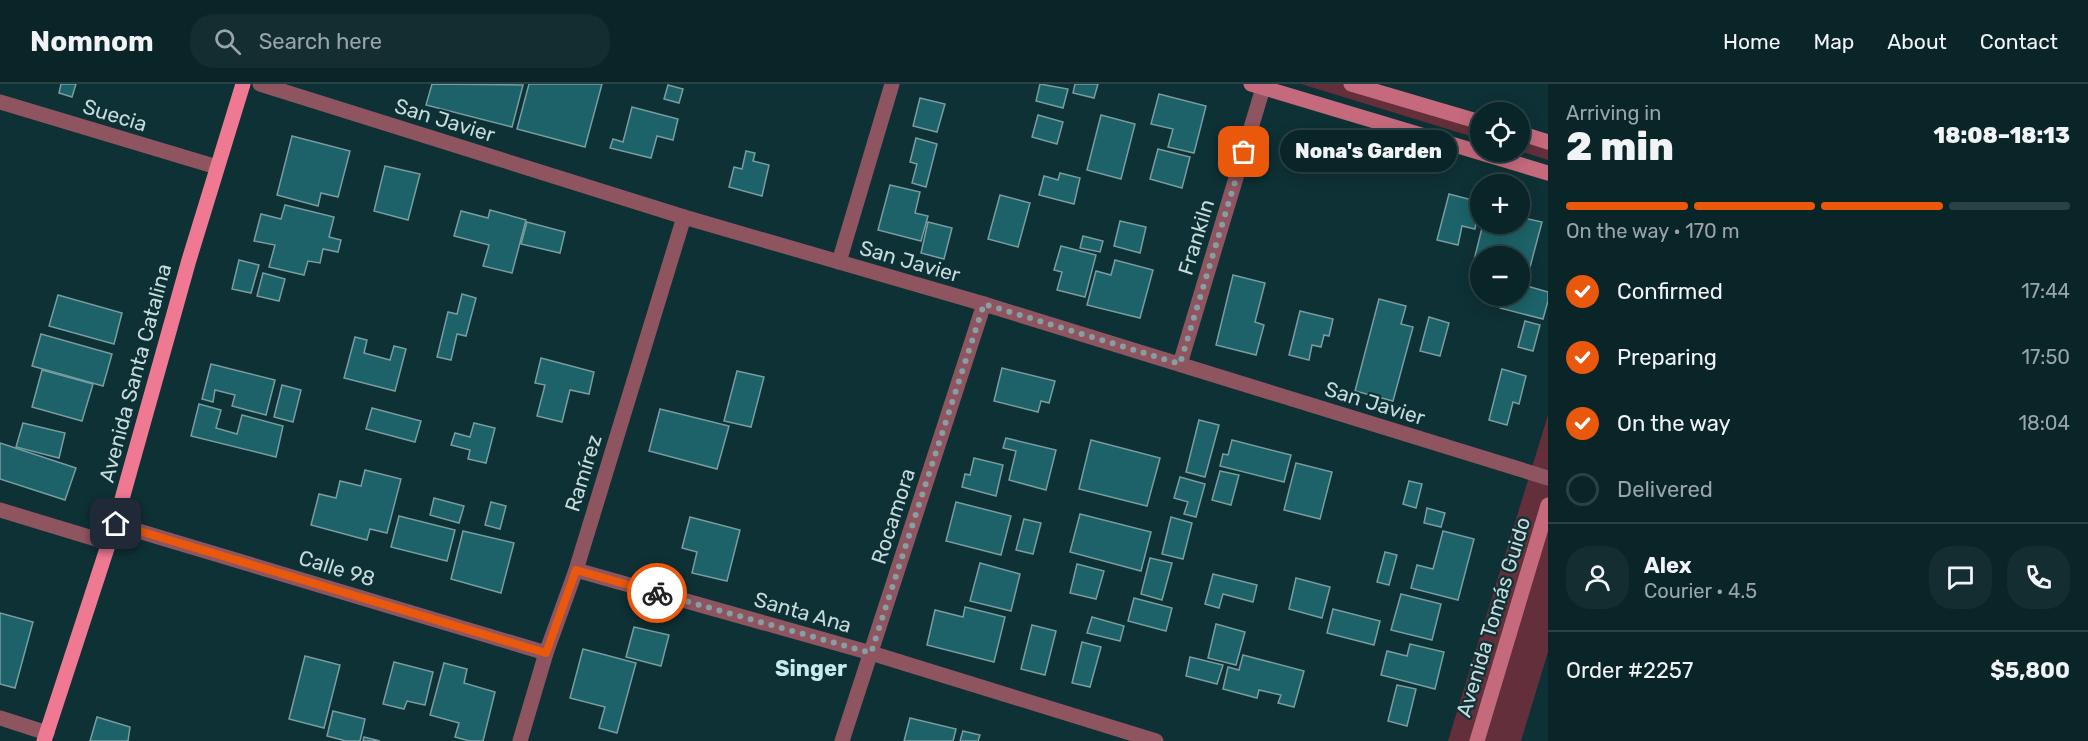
<!DOCTYPE html>
<meta charset="utf-8">
<style>
body{margin:0;font-family:Rubik,sans-serif;background:#132d30;color:#f1f3f6;height:100vh;display:flex;flex-direction:column;font-size:22px;white-space:nowrap}
*{box-sizing:border-box;margin:0}
p{font-size:20px;color:#99a5a8}
.icon{flex:none;width:33px;height:33px;fill:none;stroke:currentColor;stroke-width:2;stroke-linecap:round;stroke-linejoin:round}
.map{position:relative;flex:1;overflow:hidden}
.side{display:flex;flex-direction:column;background:#0a2528;width:540px}
.side>*{flex:none}
.fabs{position:absolute;left:1470px;top:18px;display:grid;gap:12px}
.fabs a{display:grid;place-items:center;width:60px;height:60px;border-radius:50%;background:#0a2528;box-shadow:0 3px 15px #0003,0 0 0 2px #2a4245;font-size:30px}
.pin{position:absolute;display:grid;place-items:center;width:51px;height:51px;color:#fff;margin:-26px;border-radius:12px;box-shadow:0 3px 9px #0006}
.courier{position:absolute;display:grid;place-items:center;width:60px;height:60px;margin:-30px;border:4px solid #ea580c;border-radius:50%;background:#fff;color:#222;box-shadow:0 2px 8px #0007}
.bubble{position:absolute;height:42px;border-radius:21px;background:#0a2528;box-shadow:0 3px 15px #0003,0 0 0 2px #2a4245;font-size:20px;font-weight:800;line-height:42px;text-align:center}
.head em{font-style:normal;font-weight:800}
.head div{display:flex;flex-direction:column-reverse}
.head{display:flex;align-items:center;justify-content:space-between;height:102px;padding:0 18px}
h1{font-size:39px;font-weight:800;line-height:45px}
.bar{display:grid;grid-template-columns:repeat(4,1fr);gap:9px 6px;align-content:center;height:72px;padding:0 18px}
.bar i{height:8px;border-radius:4px;background:#2a4245}
.bar .active{background:#ea580c}
.bar p{grid-column:span 4}
.line{display:flex;align-items:center;gap:15px;padding:0 18px;border-top:2px solid #2a4245}
.line div{flex:1}
.round{display:grid;place-items:center;flex:none;width:63px;height:63px;border-radius:24px;background:#132d30}
ol{padding:0 18px;list-style:none}
li{display:flex;align-items:center;gap:18px;height:66px}
li p{margin-inline-start:auto}
li .icon{padding:6px;border-radius:50%;background:#ea580c;color:#fff;stroke-width:4}
li:last-child{color:#99a5a8}
li i{width:33px;height:33px;border:3px solid #2a4245;border-radius:50%}
header{display:flex;align-items:center;gap:36px;box-sizing:border-box;height:84px;padding:0 30px;background:#0a2528;border-bottom:2px solid #2a4245}
header strong{font-size:28px}
nav{display:flex;gap:33px;margin-inline-start:auto;font-size:21px}
.search{width:420px;height:54px;background:#132d30;display:flex;align-items:center;gap:15px;box-sizing:border-box;padding:0 21px;border-radius:24px;color:#99a5a8;font-size:22px}
main{display:flex;flex:1;min-height:0}
.map>svg:first-child{display:block}
.green{fill:#632f3a}
.building{fill:#1c6268;stroke:#789ca0;stroke-width:1.5}
.lines{fill:none;stroke-linecap:round;stroke-linejoin:round}
.minor{stroke:#8e5560;stroke-width:15}
.secondary{stroke:#c56a7d;stroke-width:15}
.primary{stroke:#ef7993;stroke-width:15}
.done{stroke:#869fa2;stroke-width:6;stroke-dasharray:0 10.8}
.route{stroke:#ea580c;stroke-width:8}
.labels{text-anchor:middle;dominant-baseline:central;stroke-width:4.5;stroke-linejoin:round;paint-order:stroke}
.street-label{font-size:21px;fill:#c7dadc;stroke:#0e3135}
.neighbourhood-label{font-size:22px;font-weight:bold;fill:#c6ecf0;stroke:#0e3135}
</style>
<header>
<strong>Nomnom</strong>
<div class="search"><svg class="icon" aria-label="search" viewBox="0 0 24 24"><circle cx="10" cy="10" r="6"/><path d="M15 15l6 6"/></svg>Search here</div>
<nav><a>Home</a><a>Map</a><a>About</a><a>Contact</a></nav>
</header>
<main>
<div class="map">
<svg width="1548" height="657" viewBox="0 0 1548 657">
<rect width="100%" height="100%" fill="#0e3135"/>
<g class="green">
<path d="M 1301,0 L 1346,0 L 1480,42 L 1480,55 Z"/>
<path d="M 1520,54 L 1548,63 L 1548,76 L 1520,67 Z"/>
<path d="M 1548,331 L 1548,568 L 1521,657 L 1448,657 Z"/>
</g>
<g class="building">
<path d="M 61,0 L 76,0 L 72,13 L 59,9 Z"/>
<path d="M 432,0 L 523,1 L 512,43 L 426,21 Z"/>
<path d="M 529,0 L 602,0 L 585,63 L 517,45 Z"/>
<path d="M 1040,0 L 1068,5 L 1063,24 L 1036,17 Z"/>
<path d="M 1075,0 L 1098,0 L 1094,14 L 1073,9 Z"/>
<path d="M 668,1 L 683,5 L 679,19 L 664,15 Z"/>
<path d="M 1159,10 L 1206,22 L 1194,69 L 1168,63 L 1173,45 L 1151,40 Z"/>
<path d="M 920,14 L 945,20 L 937,48 L 913,42 Z"/>
<path d="M 632,23 L 678,35 L 673,56 L 657,52 L 651,74 L 610,64 L 613,55 L 623,58 Z"/>
<path d="M 1038,31 L 1063,38 L 1057,60 L 1032,53 Z"/>
<path d="M 1101,31 L 1135,40 L 1121,95 L 1087,86 Z"/>
<path d="M 292,52 L 350,67 L 338,113 L 321,109 L 318,122 L 277,111 Z"/>
<path d="M 916,54 L 937,60 L 926,103 L 912,99 L 917,80 L 910,78 Z"/>
<path d="M 1158,65 L 1190,73 L 1182,104 L 1150,95 Z"/>
<path d="M 746,67 L 755,69 L 753,77 L 769,81 L 762,112 L 729,103 L 734,83 L 742,85 Z"/>
<path d="M 385,82 L 420,90 L 408,136 L 374,127 Z"/>
<path d="M 1060,89 L 1080,94 L 1074,120 L 1039,111 L 1044,92 L 1058,96 Z"/>
<path d="M 890,101 L 920,108 L 915,129 L 928,132 L 921,157 L 878,146 Z"/>
<path d="M 1449,110 L 1480,118 L 1475,145 L 1462,142 L 1458,161 L 1437,156 Z"/>
<path d="M 1000,111 L 1030,119 L 1018,163 L 988,155 Z"/>
<path d="M 285,121 L 334,133 L 329,153 L 341,156 L 338,168 L 323,165 L 320,179 L 308,177 L 304,191 L 269,183 L 275,161 L 254,157 L 261,130 L 281,135 Z"/>
<path d="M 490,126 L 526,136 L 512,189 L 483,182 L 489,161 L 454,152 L 461,127 L 488,134 Z"/>
<path d="M 1520,133 L 1542,138 L 1526,198 L 1520,196 L 1520,172 L 1480,172 L 1480,186 L 1472,184 L 1483,140 L 1520,140 Z"/>
<path d="M 1120,137 L 1146,143 L 1140,169 L 1114,162 Z"/>
<path d="M 527,138 L 565,148 L 560,169 L 521,160 Z"/>
<path d="M 928,138 L 952,144 L 944,175 L 921,169 Z"/>
<path d="M 1083,152 L 1103,157 L 1100,168 L 1080,164 Z"/>
<path d="M 1061,162 L 1096,171 L 1085,213 L 1057,206 L 1062,188 L 1054,186 Z"/>
<path d="M 239,176 L 259,181 L 251,209 L 232,205 Z"/>
<path d="M 1115,176 L 1153,186 L 1140,234 L 1087,221 L 1096,187 L 1111,191 Z"/>
<path d="M 263,189 L 285,195 L 279,217 L 257,212 Z"/>
<path d="M 1233,191 L 1265,199 L 1255,238 L 1264,241 L 1256,271 L 1216,261 Z"/>
<path d="M 1520,200 L 1548,208 L 1548,217 L 1543,235 L 1500,224 L 1504,212 L 1520,212 Z"/>
<path d="M 462,210 L 476,214 L 466,252 L 457,250 L 451,276 L 437,273 L 448,228 L 457,230 Z"/>
<path d="M 58,211 L 122,229 L 114,260 L 49,242 Z"/>
<path d="M 1379,215 L 1406,222 L 1401,240 L 1413,243 L 1393,317 L 1355,307 Z"/>
<path d="M 1300,227 L 1333,235 L 1329,252 L 1324,251 L 1321,263 L 1312,261 L 1309,276 L 1289,271 Z"/>
<path d="M 1429,233 L 1449,239 L 1440,272 L 1420,267 Z"/>
<path d="M 1525,237 L 1540,241 L 1533,267 L 1518,263 Z"/>
<path d="M 41,250 L 112,270 L 103,302 L 32,282 Z"/>
<path d="M 355,253 L 367,256 L 364,269 L 390,276 L 394,262 L 406,265 L 395,307 L 344,294 Z"/>
<path d="M 541,274 L 594,288 L 589,310 L 570,306 L 562,338 L 537,332 L 545,301 L 535,299 Z"/>
<path d="M 211,280 L 275,296 L 266,331 L 232,322 L 235,311 L 215,306 L 213,318 L 202,315 Z"/>
<path d="M 1002,284 L 1055,297 L 1049,319 L 1041,317 L 1038,328 L 994,317 Z"/>
<path d="M 1502,285 L 1526,292 L 1519,320 L 1513,318 L 1507,341 L 1489,336 Z"/>
<path d="M 42,286 L 93,300 L 82,337 L 32,323 Z"/>
<path d="M 737,287 L 764,293 L 751,343 L 724,337 Z"/>
<path d="M 282,301 L 301,306 L 293,338 L 274,333 Z"/>
<path d="M 199,320 L 221,326 L 216,344 L 237,350 L 242,331 L 283,342 L 276,373 L 191,352 Z"/>
<path d="M 372,324 L 421,337 L 415,358 L 366,345 Z"/>
<path d="M 660,325 L 729,342 L 717,385 L 649,367 Z"/>
<path d="M 1199,336 L 1219,341 L 1205,393 L 1186,388 Z"/>
<path d="M 23,339 L 65,349 L 59,374 L 16,363 Z"/>
<path d="M 474,339 L 495,344 L 486,379 L 468,375 L 470,366 L 451,361 L 455,349 L 470,353 Z"/>
<path d="M 1006,354 L 1056,366 L 1046,406 L 1009,396 L 1016,367 L 1003,364 Z"/>
<path d="M 1091,356 L 1160,374 L 1147,422 L 1079,405 Z"/>
<path d="M 1232,356 L 1291,371 L 1284,398 L 1220,382 L 1223,370 L 1228,371 Z"/>
<path d="M 0,359 L 76,384 L 65,416 L 0,395 Z"/>
<path d="M 974,374 L 1003,381 L 996,412 L 962,403 L 965,390 L 970,391 Z"/>
<path d="M 1296,379 L 1332,388 L 1320,435 L 1284,426 Z"/>
<path d="M 365,386 L 401,395 L 387,449 L 370,445 L 367,456 L 311,441 L 319,410 L 336,414 L 340,397 L 361,402 Z"/>
<path d="M 1220,387 L 1239,391 L 1231,421 L 1212,416 Z"/>
<path d="M 1180,393 L 1205,400 L 1196,433 L 1184,430 L 1188,418 L 1174,414 Z"/>
<path d="M 1409,397 L 1422,400 L 1416,424 L 1403,420 Z"/>
<path d="M 434,414 L 464,422 L 459,439 L 430,431 Z"/>
<path d="M 491,418 L 506,422 L 500,445 L 485,441 Z"/>
<path d="M 956,418 L 1011,432 L 1001,471 L 946,457 Z"/>
<path d="M 1427,424 L 1445,429 L 1441,443 L 1424,439 Z"/>
<path d="M 1080,430 L 1151,448 L 1141,487 L 1070,468 Z"/>
<path d="M 399,432 L 455,446 L 447,477 L 391,463 Z"/>
<path d="M 690,433 L 740,446 L 727,497 L 692,489 L 697,468 L 682,464 Z"/>
<path d="M 1171,433 L 1192,439 L 1183,475 L 1162,470 Z"/>
<path d="M 1024,435 L 1041,439 L 1033,470 L 1016,466 Z"/>
<path d="M 463,447 L 514,459 L 501,509 L 451,495 Z"/>
<path d="M 1443,447 L 1474,455 L 1458,516 L 1411,504 L 1417,481 L 1433,485 Z"/>
<path d="M 1385,468 L 1397,471 L 1389,501 L 1377,498 Z"/>
<path d="M 1150,474 L 1172,479 L 1162,516 L 1141,510 Z"/>
<path d="M 980,479 L 1020,490 L 1011,527 L 970,517 Z"/>
<path d="M 1077,480 L 1104,487 L 1096,515 L 1070,509 Z"/>
<path d="M 1213,490 L 1257,501 L 1253,518 L 1223,510 L 1219,524 L 1205,520 Z"/>
<path d="M 1296,494 L 1330,503 L 1322,534 L 1289,525 Z"/>
<path d="M 1401,510 L 1441,520 L 1432,556 L 1391,546 Z"/>
<path d="M 1134,514 L 1172,524 L 1166,547 L 1128,537 Z"/>
<path d="M 965,523 L 1005,533 L 994,578 L 927,561 L 935,526 L 963,533 Z"/>
<path d="M 1333,525 L 1380,537 L 1374,561 L 1327,549 Z"/>
<path d="M 0,529 L 33,538 L 15,604 L 0,600 Z"/>
<path d="M 1092,533 L 1124,542 L 1120,557 L 1087,549 Z"/>
<path d="M 1216,540 L 1245,548 L 1236,581 L 1208,574 Z"/>
<path d="M 1032,541 L 1056,547 L 1045,591 L 1021,585 Z"/>
<path d="M 634,543 L 669,551 L 661,582 L 626,573 Z"/>
<path d="M 1082,558 L 1101,563 L 1090,603 L 1072,599 Z"/>
<path d="M 1410,560 L 1444,568 L 1435,605 L 1381,591 L 1387,567 L 1407,572 Z"/>
<path d="M 583,565 L 636,579 L 617,649 L 599,644 L 605,623 L 570,614 Z"/>
<path d="M 1243,571 L 1304,587 L 1294,623 L 1278,619 L 1281,611 L 1259,606 L 1257,614 L 1223,605 L 1228,583 L 1239,586 Z"/>
<path d="M 305,572 L 340,581 L 324,644 L 289,635 Z"/>
<path d="M 1190,573 L 1223,581 L 1217,600 L 1186,592 Z"/>
<path d="M 394,578 L 433,588 L 425,621 L 407,617 L 404,625 L 383,620 Z"/>
<path d="M 444,579 L 467,585 L 464,599 L 495,608 L 483,657 L 469,657 L 455,653 L 459,639 L 430,631 Z"/>
<path d="M 1397,601 L 1416,605 L 1407,642 L 1388,637 Z"/>
<path d="M 333,627 L 365,635 L 360,657 L 346,657 L 327,652 Z"/>
<path d="M 97,633 L 130,643 L 128,657 L 90,657 Z"/>
<path d="M 910,634 L 956,645 L 953,657 L 904,657 Z"/>
<path d="M 963,647 L 980,651 L 978,657 L 960,657 Z"/>
<path d="M 364,653 L 380,657 L 363,657 Z"/>
</g>
<g class="lines">
<g class="minor">
<path d="M 260,0 L 684,133 L 984,220 L 1548,394"/>
<path d="M 0,18 L 217,83"/>
<path d="M 839,178 L 892,0"/>
<path d="M 1180,280 L 1263,4"/>
<path d="M 0,426 L 109,459"/>
<path d="M 115,440 L 546,569"/>
<path d="M 576,486 L 871,569 L 1156,657"/>
<path d="M 0,634 L 47,649"/>
<path d="M 520,657 L 546,569 L 576,486 L 684,133"/>
<path d="M 842,657 L 984,220"/>
</g>
<g class="secondary">
<path d="M 1251,0 L 1548,89"/>
<path d="M 1351,0 L 1480,38"/>
<path d="M 1520,49 L 1548,58"/>
<path d="M 1477,657 L 1548,421"/>
</g>
<path class="primary" d="M 44,657 L 115,440 L 189,176 L 243,0"/>
</g>
<g class="lines">
<path class="done" d="M 657,509 L 871,569 L 984,220 L 1180,280 L 1244,68"/>
<path class="route" d="M 116,440 L 546,569 L 576,486 L 657,509"/>
</g>
<g class="labels">
<g class="street-label">
<text transform="translate(115 31) rotate(17)">Suecia</text>
<text transform="translate(445 36) rotate(17)">San Javier</text>
<text transform="translate(1196 153) rotate(-73)">Frankiln</text>
<text transform="translate(910 177) rotate(16)">San Javier</text>
<text transform="translate(135 289) rotate(-75)">Avenida Santa Catalina</text>
<text transform="translate(1375 319) rotate(17)">San Javier</text>
<text transform="translate(583 389) rotate(-73)">Ramírez</text>
<text transform="translate(893 432) rotate(-72)">Rocamora</text>
<text transform="translate(337 484) rotate(17)">Calle 98</text>
<text transform="translate(803 528) rotate(16)">Santa Ana</text>
<text transform="translate(1493 533) rotate(-73)">Avenida Tomás Guido</text>
</g>
<g class="neighbourhood-label">
<text x="811" y="584">Singer</text>
</g>
</g>
</svg>
<div class="fabs">
<a><svg class="icon" aria-label="locate" viewBox="0 0 24 24"><circle cx="12" cy="12" r="6"/><path d="M12 2v4M12 18v4M2 12h4M18 12h4"/></svg></a>
<a>+</a>
<a>−</a>
</div>
<div class="pin" style="left:1244px;top:68px;background:#ea580c"><svg class="icon" aria-label="bag" viewBox="0 0 24 24"><path d="M5 8h14l-1 12H6zM9 8a3 3 0 0 1 6 0"/></svg></div>
<div class="pin" style="left:116px;top:440px;background:#1f2937"><svg class="icon" aria-label="home" viewBox="0 0 24 24"><path d="M3 11l9-7 9 7M6 9v11h12V9"/></svg></div>
<div class="courier" style="left:657px;top:509px"><svg class="icon" aria-label="bike" viewBox="0 0 24 24"><circle cx="6" cy="16" r="4"/><circle cx="18" cy="16" r="4"/><path d="M6 16l4-8h5l3 8M10 8l3 8H6M13 5h3"/></svg></div>
<div class="bubble" style="left:1280px;top:46px;width:177px">Nona's Garden</div>
</div>
<section class="side">
<div class="head"><div><h1>2 min</h1><p>Arriving in</p></div><em>18:08–18:13</em></div>
<div class="bar"><i class="active"></i><i class="active"></i><i class="active"></i><i></i><p>On the way · 170 m</p></div>
<ol>
<li><svg class="icon" aria-label="check" viewBox="0 0 24 24"><path d="M5 12l5 5 9-10"/></svg>Confirmed<p>17:44</p></li>
<li><svg class="icon" aria-label="check" viewBox="0 0 24 24"><path d="M5 12l5 5 9-10"/></svg>Preparing<p>17:50</p></li>
<li><svg class="icon" aria-label="check" viewBox="0 0 24 24"><path d="M5 12l5 5 9-10"/></svg>On the way<p>18:04</p></li>
<li><i></i>Delivered</li>
</ol>
<div class="line" style="height:108px"><a class="round"><svg class="icon" aria-label="person" viewBox="0 0 24 24"><circle cx="12" cy="8" r="4"/><path d="M4 21q1-7 8-7t8 7"/></svg></a><div><b>Alex</b><p>Courier · 4.5</p></div><a class="round"><svg class="icon" aria-label="chat" viewBox="0 0 24 24"><path d="M4 5h16v11H9l-5 4z"/></svg></a><a class="round"><svg class="icon" aria-label="phone" viewBox="0 0 24 24"><path d="M5 4h4l2 5-3 2q2 4 5 5l2-3 5 2v4C11 20 4 13 5 4z"/></svg></a></div>
<div class="line" style="height:78px"><div>Order #2257</div><b>$5,800</b></div>
</section>
</main>
